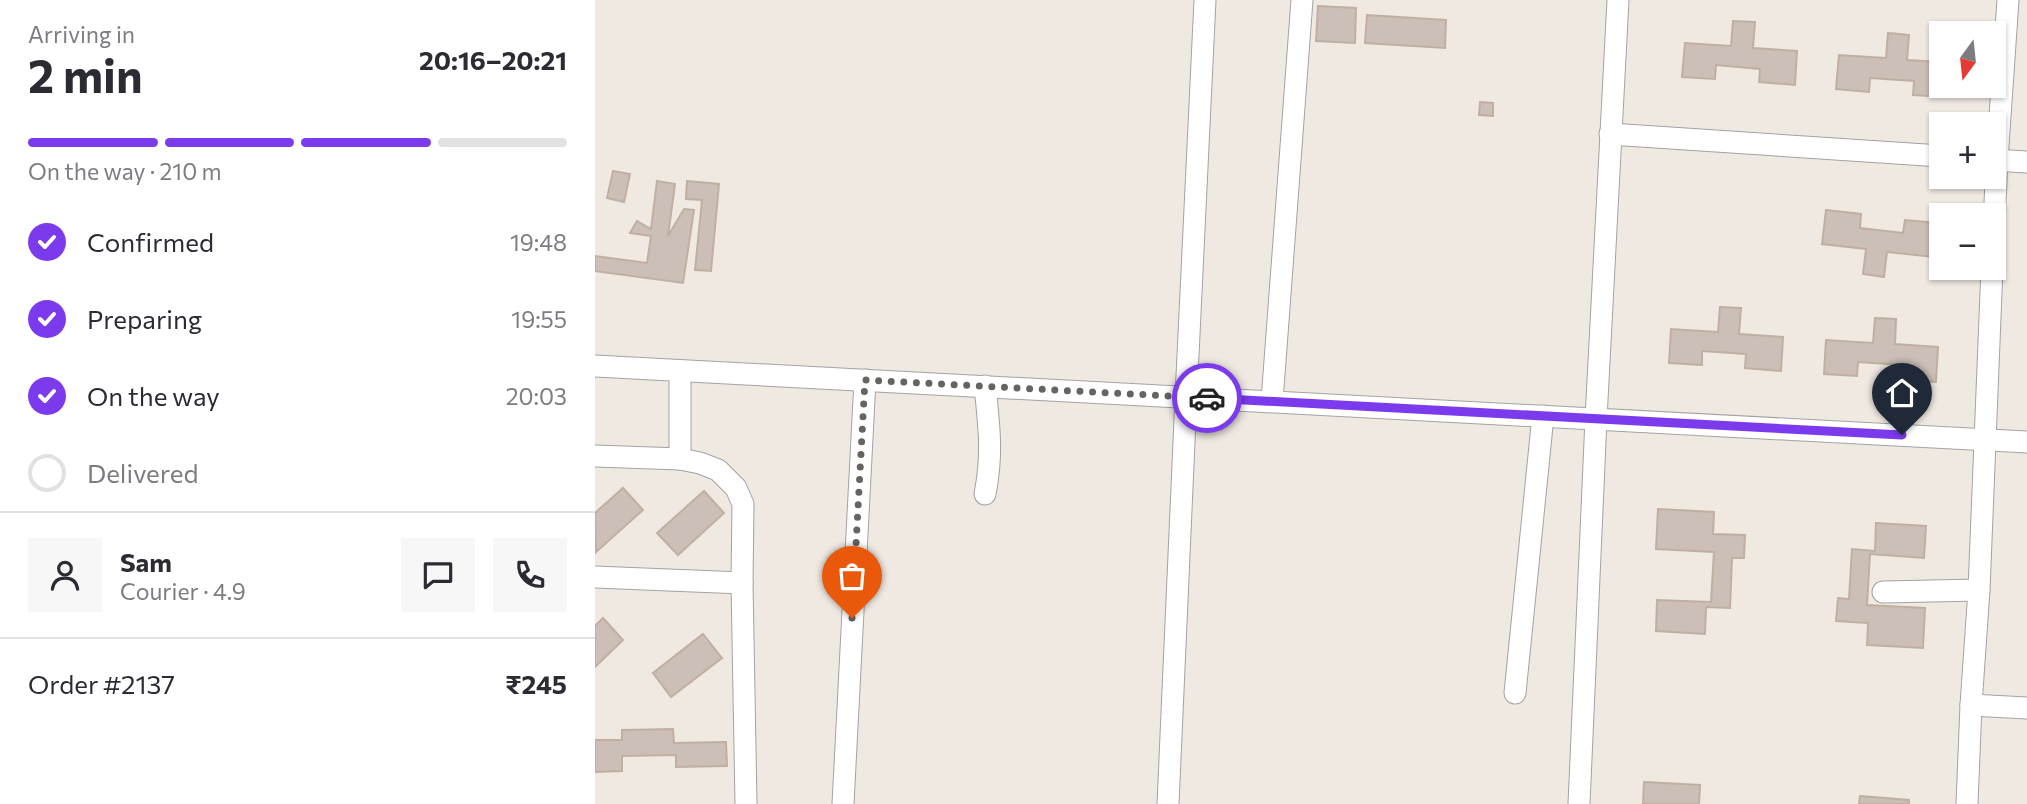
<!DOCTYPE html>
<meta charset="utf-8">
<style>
body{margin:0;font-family:Commissioner,sans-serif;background:#f7f7f7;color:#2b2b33;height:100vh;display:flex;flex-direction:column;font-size:26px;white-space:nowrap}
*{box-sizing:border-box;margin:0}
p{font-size:23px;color:#7c7c81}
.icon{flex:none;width:38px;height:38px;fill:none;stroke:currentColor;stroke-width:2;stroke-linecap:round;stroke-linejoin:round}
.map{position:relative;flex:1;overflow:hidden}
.details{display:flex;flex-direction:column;background:#fff;width:595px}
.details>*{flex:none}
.needle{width:46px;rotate:195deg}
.controls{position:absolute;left:1334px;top:21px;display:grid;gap:14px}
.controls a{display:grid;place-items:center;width:77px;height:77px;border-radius:0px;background:#fff;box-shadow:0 2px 5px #0004;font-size:35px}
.pin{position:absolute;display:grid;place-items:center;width:60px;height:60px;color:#fff;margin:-72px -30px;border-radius:50% 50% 50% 0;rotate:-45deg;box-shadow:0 0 7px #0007}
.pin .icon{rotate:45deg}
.courier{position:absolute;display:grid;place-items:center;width:70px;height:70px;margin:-35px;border:5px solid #7c3aed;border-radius:50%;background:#fff;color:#222;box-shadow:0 2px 9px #0007}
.overview em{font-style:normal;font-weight:700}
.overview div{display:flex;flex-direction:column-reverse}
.overview{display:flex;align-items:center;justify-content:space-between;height:119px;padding:0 28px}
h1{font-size:46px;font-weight:700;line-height:52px}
.bar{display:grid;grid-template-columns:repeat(4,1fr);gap:10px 7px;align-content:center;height:84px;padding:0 28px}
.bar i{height:9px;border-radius:5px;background:#e1e1e2}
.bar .on{background:#7c3aed}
.bar p{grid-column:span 4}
.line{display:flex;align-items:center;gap:18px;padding:0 28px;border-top:2px solid #e1e1e2}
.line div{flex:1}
.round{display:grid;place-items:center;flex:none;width:74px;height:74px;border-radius:0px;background:#f7f7f7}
ol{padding:0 28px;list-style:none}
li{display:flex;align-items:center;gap:21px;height:77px}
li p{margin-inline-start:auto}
li .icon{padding:7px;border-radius:50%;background:#7c3aed;color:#fff;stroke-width:4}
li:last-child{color:#7c7c81}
li i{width:38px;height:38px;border:4px solid #e1e1e2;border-radius:50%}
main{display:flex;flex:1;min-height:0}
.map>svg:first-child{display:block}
.building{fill:#cbbfb7;stroke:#c1afa2;stroke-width:2}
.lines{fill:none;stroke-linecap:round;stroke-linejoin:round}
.minor-casing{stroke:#a3a3a3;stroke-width:23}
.minor{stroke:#fff;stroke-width:21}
.done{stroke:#666461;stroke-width:7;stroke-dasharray:0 12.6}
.route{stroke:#7c3aed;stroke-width:9}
</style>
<main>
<section class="details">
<div class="overview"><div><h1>2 min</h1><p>Arriving in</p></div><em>20:16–20:21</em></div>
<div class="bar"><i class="on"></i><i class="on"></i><i class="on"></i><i></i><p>On the way · 210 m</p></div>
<ol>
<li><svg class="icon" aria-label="check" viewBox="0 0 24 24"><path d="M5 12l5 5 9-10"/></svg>Confirmed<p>19:48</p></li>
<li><svg class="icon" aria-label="check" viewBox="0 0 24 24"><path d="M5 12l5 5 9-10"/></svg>Preparing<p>19:55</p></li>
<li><svg class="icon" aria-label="check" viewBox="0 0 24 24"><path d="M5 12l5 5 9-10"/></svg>On the way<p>20:03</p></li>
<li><i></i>Delivered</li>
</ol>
<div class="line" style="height:126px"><a class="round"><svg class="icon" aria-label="person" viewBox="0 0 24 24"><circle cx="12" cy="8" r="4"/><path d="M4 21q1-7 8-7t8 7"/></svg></a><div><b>Sam</b><p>Courier · 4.9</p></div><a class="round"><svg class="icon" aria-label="chat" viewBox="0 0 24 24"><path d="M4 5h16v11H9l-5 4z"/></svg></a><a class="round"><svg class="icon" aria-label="phone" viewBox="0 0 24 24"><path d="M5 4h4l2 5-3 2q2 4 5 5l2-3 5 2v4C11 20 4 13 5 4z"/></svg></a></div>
<div class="line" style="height:91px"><div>Order #2137</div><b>₹245</b></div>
</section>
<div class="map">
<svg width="1432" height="804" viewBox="0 0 1432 804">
<rect width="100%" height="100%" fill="#efe9e1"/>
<g class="building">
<path d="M 723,6 L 761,8 L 760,43 L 721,41 Z"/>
<path d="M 772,15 L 851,20 L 850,48 L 770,43 Z"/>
<path d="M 1138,21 L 1160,22 L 1158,48 L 1202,51 L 1200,85 L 1164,82 L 1165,69 L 1121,65 L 1120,79 L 1087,77 L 1090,43 L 1136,46 Z"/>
<path d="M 1293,33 L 1314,35 L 1312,60 L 1346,62 L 1346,86 L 1354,86 L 1353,97 L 1318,95 L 1319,81 L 1275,78 L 1274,92 L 1241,89 L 1244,55 L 1291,58 Z"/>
<path d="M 885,102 L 898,103 L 898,116 L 884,115 Z"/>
<path d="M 18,171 L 35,174 L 29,202 L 12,198 Z"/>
<path d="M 62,181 L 80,184 L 73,236 L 89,209 L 99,210 L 88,283 L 0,271 L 0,256 L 52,263 L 56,236 L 35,233 L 42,221 L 56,229 Z"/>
<path d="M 92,181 L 124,184 L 116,271 L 100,270 L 107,200 L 91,199 Z"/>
<path d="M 1231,210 L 1266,214 L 1265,228 L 1308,233 L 1310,220 L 1343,223 L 1339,257 L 1292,252 L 1289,277 L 1268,274 L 1271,249 L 1227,244 Z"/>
<path d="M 1125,307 L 1146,308 L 1144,334 L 1188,337 L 1186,371 L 1150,368 L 1151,354 L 1107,351 L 1107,365 L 1074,363 L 1076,329 L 1123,332 Z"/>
<path d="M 1280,318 L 1301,319 L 1300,344 L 1343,347 L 1341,382 L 1305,379 L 1307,365 L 1263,362 L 1262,376 L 1229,374 L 1231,340 L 1278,343 Z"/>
<path d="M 28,488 L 48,510 L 1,552 L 0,513 Z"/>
<path d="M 109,491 L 129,513 L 83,555 L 62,533 Z"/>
<path d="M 1063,509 L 1119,512 L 1118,534 L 1150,535 L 1149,558 L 1137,558 L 1135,608 L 1111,607 L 1110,634 L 1061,631 L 1062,600 L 1116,602 L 1119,552 L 1061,549 Z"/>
<path d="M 1281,523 L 1331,526 L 1329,558 L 1275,554 L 1272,605 L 1330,608 L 1328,648 L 1272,645 L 1273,623 L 1241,621 L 1243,598 L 1254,599 L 1257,549 L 1280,551 Z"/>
<path d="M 8,618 L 28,640 L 0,667 L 0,626 Z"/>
<path d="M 108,634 L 127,658 L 76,697 L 58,673 Z"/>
<path d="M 78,729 L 79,743 L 131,742 L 132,766 L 81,767 L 81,755 L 27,756 L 27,771 L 0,772 L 0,740 L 27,740 L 27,730 Z"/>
<path d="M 1049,782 L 1105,785 L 1104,804 L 1048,804 Z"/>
<path d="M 1265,796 L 1314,800 L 1314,804 L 1264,804 Z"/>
</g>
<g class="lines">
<defs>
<g id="minor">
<path d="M 1015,134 L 1346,156"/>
<path d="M 1398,160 L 1432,162"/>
<path d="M 1398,246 L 1402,160 L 1413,0"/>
<path d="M 0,366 L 1432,442"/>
<path d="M 677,401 L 707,0"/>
<path d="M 0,456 L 85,459 L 105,463 L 123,470 L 141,488 L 148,504 L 147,583 L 151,804"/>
<path d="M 85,459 L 85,372"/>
<path d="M 390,494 C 398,453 394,427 390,386"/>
<path d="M 0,577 L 147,583"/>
<path d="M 1288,592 L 1384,590"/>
<path d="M 920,693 L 948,416"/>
<path d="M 1376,705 L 1432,708"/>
<path d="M 248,804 L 270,380"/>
<path d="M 573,804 L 591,397 L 610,0"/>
<path d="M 984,804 L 1001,419 L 1023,0"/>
<path d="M 1372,804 L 1376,705 L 1384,590 L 1397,268"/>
</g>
</defs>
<use href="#minor" class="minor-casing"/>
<use href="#minor" class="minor"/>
</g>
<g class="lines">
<path class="done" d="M 257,618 L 270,380 L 612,398"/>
<path class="route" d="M 612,398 L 1307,435"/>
</g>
</svg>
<div class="controls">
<a><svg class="needle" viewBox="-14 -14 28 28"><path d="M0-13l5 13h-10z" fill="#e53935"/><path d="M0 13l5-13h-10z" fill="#7c7c81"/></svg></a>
<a>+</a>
<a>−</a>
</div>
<div class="pin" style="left:257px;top:618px;background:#ea580c"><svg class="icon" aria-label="bag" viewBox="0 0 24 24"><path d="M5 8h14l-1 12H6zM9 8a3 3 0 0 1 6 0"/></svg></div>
<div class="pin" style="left:1307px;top:435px;background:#1f2937"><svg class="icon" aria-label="home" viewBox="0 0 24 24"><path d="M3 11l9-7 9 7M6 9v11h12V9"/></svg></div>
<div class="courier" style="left:612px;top:398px"><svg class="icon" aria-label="car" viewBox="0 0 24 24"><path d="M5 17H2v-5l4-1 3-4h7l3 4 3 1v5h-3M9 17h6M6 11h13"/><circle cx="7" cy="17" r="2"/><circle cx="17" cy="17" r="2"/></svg></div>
</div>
</main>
